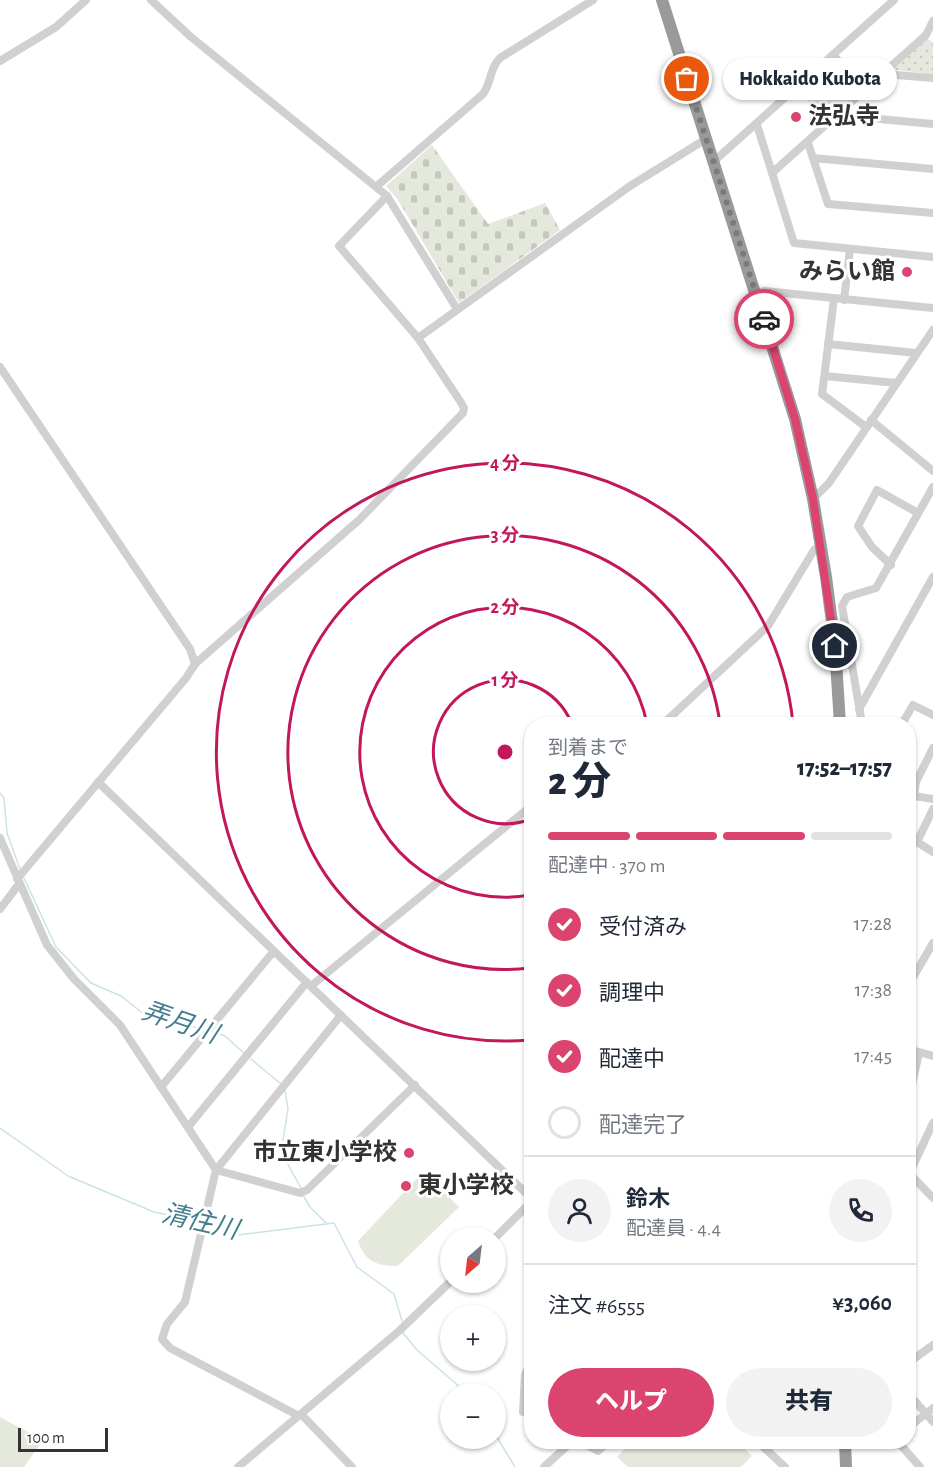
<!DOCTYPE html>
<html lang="ja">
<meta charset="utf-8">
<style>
body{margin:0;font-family:"Alegreya Sans","Noto Sans JP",sans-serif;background:#f2f2f3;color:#1f2937;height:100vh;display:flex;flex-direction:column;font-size:22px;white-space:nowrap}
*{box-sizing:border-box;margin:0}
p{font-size:20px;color:#747a83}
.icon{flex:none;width:33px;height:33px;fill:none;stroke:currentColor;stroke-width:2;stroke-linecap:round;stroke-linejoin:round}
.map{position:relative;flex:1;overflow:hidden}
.panel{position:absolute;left:524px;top:717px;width:392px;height:732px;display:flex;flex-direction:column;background:#fff;border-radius:24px;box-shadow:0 2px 4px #0004}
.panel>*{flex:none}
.needle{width:39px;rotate:208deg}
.buttons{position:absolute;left:440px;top:1227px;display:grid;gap:12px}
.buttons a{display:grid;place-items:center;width:66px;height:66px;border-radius:50%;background:#fff;box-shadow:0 2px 4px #0004;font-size:30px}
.scale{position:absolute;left:18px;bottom:15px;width:90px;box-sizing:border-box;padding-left:6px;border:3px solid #333;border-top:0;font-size:16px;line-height:21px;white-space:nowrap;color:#333;-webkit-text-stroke:4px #fff;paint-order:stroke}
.pin{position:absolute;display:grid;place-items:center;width:51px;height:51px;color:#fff;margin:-26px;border:3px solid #fff;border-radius:50%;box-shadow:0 2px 6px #0007}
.courier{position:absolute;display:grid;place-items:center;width:60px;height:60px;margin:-30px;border:4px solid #da446f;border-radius:50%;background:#fff;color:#222;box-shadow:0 2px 8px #0007}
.bubble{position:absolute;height:42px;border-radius:21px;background:#fff;box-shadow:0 2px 4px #0004;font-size:20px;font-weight:800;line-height:42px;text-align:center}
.head em{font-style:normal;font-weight:800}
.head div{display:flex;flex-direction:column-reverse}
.head{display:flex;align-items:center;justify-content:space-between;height:102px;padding:0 24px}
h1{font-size:39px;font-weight:800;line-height:45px}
.bar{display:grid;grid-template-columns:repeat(4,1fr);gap:9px 6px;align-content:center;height:72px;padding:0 24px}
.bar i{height:8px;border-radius:4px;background:#e0e1e3}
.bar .active{background:#da446f}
.bar p{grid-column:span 4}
.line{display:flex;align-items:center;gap:15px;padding:0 24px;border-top:2px solid #e0e1e3}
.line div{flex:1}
.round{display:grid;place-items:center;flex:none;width:63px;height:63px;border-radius:32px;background:#f2f2f3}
ol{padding:0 24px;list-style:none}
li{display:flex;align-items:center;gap:18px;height:66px}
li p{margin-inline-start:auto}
li .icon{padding:6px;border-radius:50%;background:#da446f;color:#fff;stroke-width:4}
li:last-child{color:#747a83}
li i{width:33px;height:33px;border:3px solid #e0e1e3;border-radius:50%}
.cta{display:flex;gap:12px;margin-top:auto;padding:12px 24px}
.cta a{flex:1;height:69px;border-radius:36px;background:#da446f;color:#fff;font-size:24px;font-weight:800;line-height:69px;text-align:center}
.cta a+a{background:#f2f2f3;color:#1f2937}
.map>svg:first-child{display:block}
.cemetery{fill:url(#cemetery-stones)}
.park{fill:url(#park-dots)}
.pitch{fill:#e5e9dd}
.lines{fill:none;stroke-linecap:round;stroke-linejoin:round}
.stream{stroke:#cbe3e8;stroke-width:1.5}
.minor{stroke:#d0d0d0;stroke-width:8}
.highway{stroke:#9a9a9a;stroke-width:12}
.done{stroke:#7a7a7a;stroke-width:6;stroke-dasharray:0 10.8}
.route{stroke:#da446f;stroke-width:8}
.ring{fill:none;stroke:#c2185b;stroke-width:3}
.poi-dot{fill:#da446f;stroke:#fff;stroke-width:2}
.labels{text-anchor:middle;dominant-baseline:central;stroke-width:6;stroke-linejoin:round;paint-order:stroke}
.poi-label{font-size:24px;font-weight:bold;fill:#333;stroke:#fff;text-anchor:start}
.water-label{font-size:26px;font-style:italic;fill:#427e8b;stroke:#fff}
.centre{fill:#c2185b;stroke:#fff;stroke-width:3}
.ring-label{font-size:18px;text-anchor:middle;font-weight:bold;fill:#c2185b;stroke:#fff;stroke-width:6;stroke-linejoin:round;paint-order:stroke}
</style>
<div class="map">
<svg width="933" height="1467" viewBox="0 0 933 1467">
<defs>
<pattern id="cemetery-stones" width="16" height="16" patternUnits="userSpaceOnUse" patternTransform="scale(1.5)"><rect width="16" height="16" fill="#e5e9dd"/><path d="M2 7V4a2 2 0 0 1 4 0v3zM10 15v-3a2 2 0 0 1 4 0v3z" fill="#c5c8be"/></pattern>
<pattern id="park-dots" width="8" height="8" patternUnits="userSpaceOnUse" patternTransform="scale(1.5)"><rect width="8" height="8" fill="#e5e9dd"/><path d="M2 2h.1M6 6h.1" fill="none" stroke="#c5c8be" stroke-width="1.8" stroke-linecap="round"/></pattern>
</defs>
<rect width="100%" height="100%" fill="#fff"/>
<path class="cemetery" d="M 432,145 L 488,224 L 545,203 L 560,230 L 459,303 L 398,200 L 386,186 Z"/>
<g class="park">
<path d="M 927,39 L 933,42 L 933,74 L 894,70 Z"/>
<path d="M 829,65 L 835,66 L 856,87 L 857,92 L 826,121 L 800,91 Z"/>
</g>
<g class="pitch">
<path d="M 423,1172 L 459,1207 L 398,1266 C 377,1266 365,1262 358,1241 Z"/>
<path d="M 0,1417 L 43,1440 L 24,1467 L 0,1467 Z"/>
<path d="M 632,1442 L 738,1442 L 752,1456 L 741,1467 L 628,1467 L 617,1457 Z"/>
</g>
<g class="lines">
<g class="stream">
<path d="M 0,793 L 4,798 L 7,833 L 20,869"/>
<path d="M 23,876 L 56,947 L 91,983 L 121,996 L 149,1018 L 204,1029"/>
<path d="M 212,1031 L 225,1036 L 245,1054"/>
<path d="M 251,1059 L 281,1084"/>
<path d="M 285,1091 L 288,1109 L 281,1152 L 301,1188"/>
<path d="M 0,1128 L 68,1176 L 154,1212 L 201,1222"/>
<path d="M 303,1195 L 310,1207 L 327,1224"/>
<path d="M 208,1224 L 238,1235 L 334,1223 L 357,1267 L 394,1294 L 402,1321"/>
<path d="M 403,1333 L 417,1350 L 468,1394"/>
<path d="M 495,1434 L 515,1467"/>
</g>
<g class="minor">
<path d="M 151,0 L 191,37 L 387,196 L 457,309"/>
<path d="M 834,56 L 865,90"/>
<path d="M 0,61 L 56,27 L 86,0"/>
<path d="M 884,74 L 933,78"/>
<path d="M 837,115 L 933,124"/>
<path d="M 757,125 L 794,243 L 933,257"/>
<path d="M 808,143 L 828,204 L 933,213"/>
<path d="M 813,158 L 933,169"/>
<path d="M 713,162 L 894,0"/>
<path d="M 772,173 L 926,35 L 933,21"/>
<path d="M 377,186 L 483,94 C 492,82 489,69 500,58 L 593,0"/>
<path d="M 756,294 L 764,291 L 933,308"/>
<path d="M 834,298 L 822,394 L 866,427"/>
<path d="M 844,300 L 850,249"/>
<path d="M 418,338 L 630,186 L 706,139"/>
<path d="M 828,344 L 916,353"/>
<path d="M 0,367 L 190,649 L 195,664"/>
<path d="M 825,376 L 896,383"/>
<path d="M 871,420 L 933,471"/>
<path d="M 813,499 L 829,483 L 933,330"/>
<path d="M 891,565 L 872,547 L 858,526 L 877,490 L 918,513"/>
<path d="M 859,709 L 933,577"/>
<path d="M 663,724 L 768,626 L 814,550 L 821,546"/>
<path d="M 862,724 L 842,606 L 847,597 L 876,588 L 933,487"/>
<path d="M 902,724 L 913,705 L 933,715"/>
<path d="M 908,778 L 916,782 L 914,795"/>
<path d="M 98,782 L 531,1198"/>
<path d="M 916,782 L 933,748"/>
<path d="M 908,795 L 933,799"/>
<path d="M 933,809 L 917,842 L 933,852"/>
<path d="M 0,838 L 47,945 L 74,979 L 120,1025 L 216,1170 L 300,1193 L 307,1190 L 415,1085"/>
<path d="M 17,879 L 186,678 L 195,664 L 359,520 L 463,413 L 464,408 L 460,401 L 418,338 L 339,246 L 387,196"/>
<path d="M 0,909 L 19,884"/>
<path d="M 311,986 L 531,806"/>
<path d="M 908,986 L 933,943"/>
<path d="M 908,1049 L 933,1056"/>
<path d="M 161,1087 L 274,951"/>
<path d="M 908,1102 L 919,1053"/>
<path d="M 188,1127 L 307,982"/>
<path d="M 908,1172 L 933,1198"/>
<path d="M 909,1174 L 933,1123"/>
<path d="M 495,1238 L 531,1202"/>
<path d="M 908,1363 L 933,1345"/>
<path d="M 908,1393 L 933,1422"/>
<path d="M 523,1412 L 525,1375 L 531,1360"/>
<path d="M 301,1414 L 352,1467"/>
<path d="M 299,1416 L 170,1348 L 162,1339 L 167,1324 L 185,1302 L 216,1170 L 341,1015"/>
<path d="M 908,1428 L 933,1408"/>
<path d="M 581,1442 L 598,1451 L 608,1442"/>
<path d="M 758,1442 L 785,1467"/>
<path d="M 898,1442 L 920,1467"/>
<path d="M 238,1467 L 399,1331 L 450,1282"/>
<path d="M 544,1467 L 568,1445 L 576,1442"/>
</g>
<g class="highway">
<path d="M 662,0 L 795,419 L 813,499 L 826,577 L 835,646 L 840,724"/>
<path d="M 845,1442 L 846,1467"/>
</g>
</g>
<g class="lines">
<path class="done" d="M 687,79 L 764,319"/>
<path class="route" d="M 764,319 L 795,419 L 813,499 L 835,646"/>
</g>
<g class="ring">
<path d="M531 819A72 72 0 1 1 572 724"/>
<path d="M530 895A145 145 0 1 1 647 724"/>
<path d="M530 968A217 217 0 1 1 720 724"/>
<path d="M530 1040A289 289 0 1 1 793 724"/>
</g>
<g class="poi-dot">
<circle cx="796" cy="117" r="6"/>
<circle cx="907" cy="272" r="6"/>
<circle cx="409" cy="1153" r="6"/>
<circle cx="406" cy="1186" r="6"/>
</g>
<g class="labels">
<g class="poi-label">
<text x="808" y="117">法弘寺</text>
<text x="895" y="272" text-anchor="end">みらい館</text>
<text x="397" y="1153" text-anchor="end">市立東小学校</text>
<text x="418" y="1186">東小学校</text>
</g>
<g class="water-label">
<text transform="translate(180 1023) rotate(19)">弄月川</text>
<text transform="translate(200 1222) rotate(13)">清住川</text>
</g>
</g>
<circle cx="505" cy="752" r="9" class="centre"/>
<g class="ring-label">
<text x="505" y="469">4 分</text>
<text x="505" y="541">3 分</text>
<text x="505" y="613">2 分</text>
<text x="505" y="686">1 分</text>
</g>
</svg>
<div class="buttons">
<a><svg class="needle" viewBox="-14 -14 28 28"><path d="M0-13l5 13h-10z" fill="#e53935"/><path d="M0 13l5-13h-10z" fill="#747a83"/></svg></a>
<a>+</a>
<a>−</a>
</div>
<div class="scale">100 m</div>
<div class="pin" style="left:687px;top:79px;background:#ea580c"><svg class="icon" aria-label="bag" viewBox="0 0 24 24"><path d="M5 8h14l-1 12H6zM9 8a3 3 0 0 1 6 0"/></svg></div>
<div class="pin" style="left:835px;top:646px;background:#1f2937"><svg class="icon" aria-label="home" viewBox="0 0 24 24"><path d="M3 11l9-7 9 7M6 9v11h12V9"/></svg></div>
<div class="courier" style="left:764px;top:319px"><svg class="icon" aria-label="car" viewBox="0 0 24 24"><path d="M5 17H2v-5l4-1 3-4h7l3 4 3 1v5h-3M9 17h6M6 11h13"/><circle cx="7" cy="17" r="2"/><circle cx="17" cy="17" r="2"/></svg></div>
<div class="bubble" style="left:723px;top:58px;width:174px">Hokkaido Kubota</div>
<section class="panel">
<div class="head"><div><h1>2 分</h1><p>到着まで</p></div><em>17:52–17:57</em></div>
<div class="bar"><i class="active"></i><i class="active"></i><i class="active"></i><i></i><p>配達中 · 370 m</p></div>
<ol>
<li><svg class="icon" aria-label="check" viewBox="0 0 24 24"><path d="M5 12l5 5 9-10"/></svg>受付済み<p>17:28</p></li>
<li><svg class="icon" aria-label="check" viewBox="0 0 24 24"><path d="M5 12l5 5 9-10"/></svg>調理中<p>17:38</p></li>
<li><svg class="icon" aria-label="check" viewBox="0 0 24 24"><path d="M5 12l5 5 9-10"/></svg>配達中<p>17:45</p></li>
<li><i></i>配達完了</li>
</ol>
<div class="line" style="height:108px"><a class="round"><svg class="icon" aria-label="person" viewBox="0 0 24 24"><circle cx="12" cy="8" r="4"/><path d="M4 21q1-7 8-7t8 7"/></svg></a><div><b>鈴木</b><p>配達員 · 4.4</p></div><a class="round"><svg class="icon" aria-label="phone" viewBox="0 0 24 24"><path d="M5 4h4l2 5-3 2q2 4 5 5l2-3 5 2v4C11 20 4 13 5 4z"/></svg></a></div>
<div class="line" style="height:78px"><div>注文 #6555</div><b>¥3,060</b></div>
<div class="cta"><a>ヘルプ</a><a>共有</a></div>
</section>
</div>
